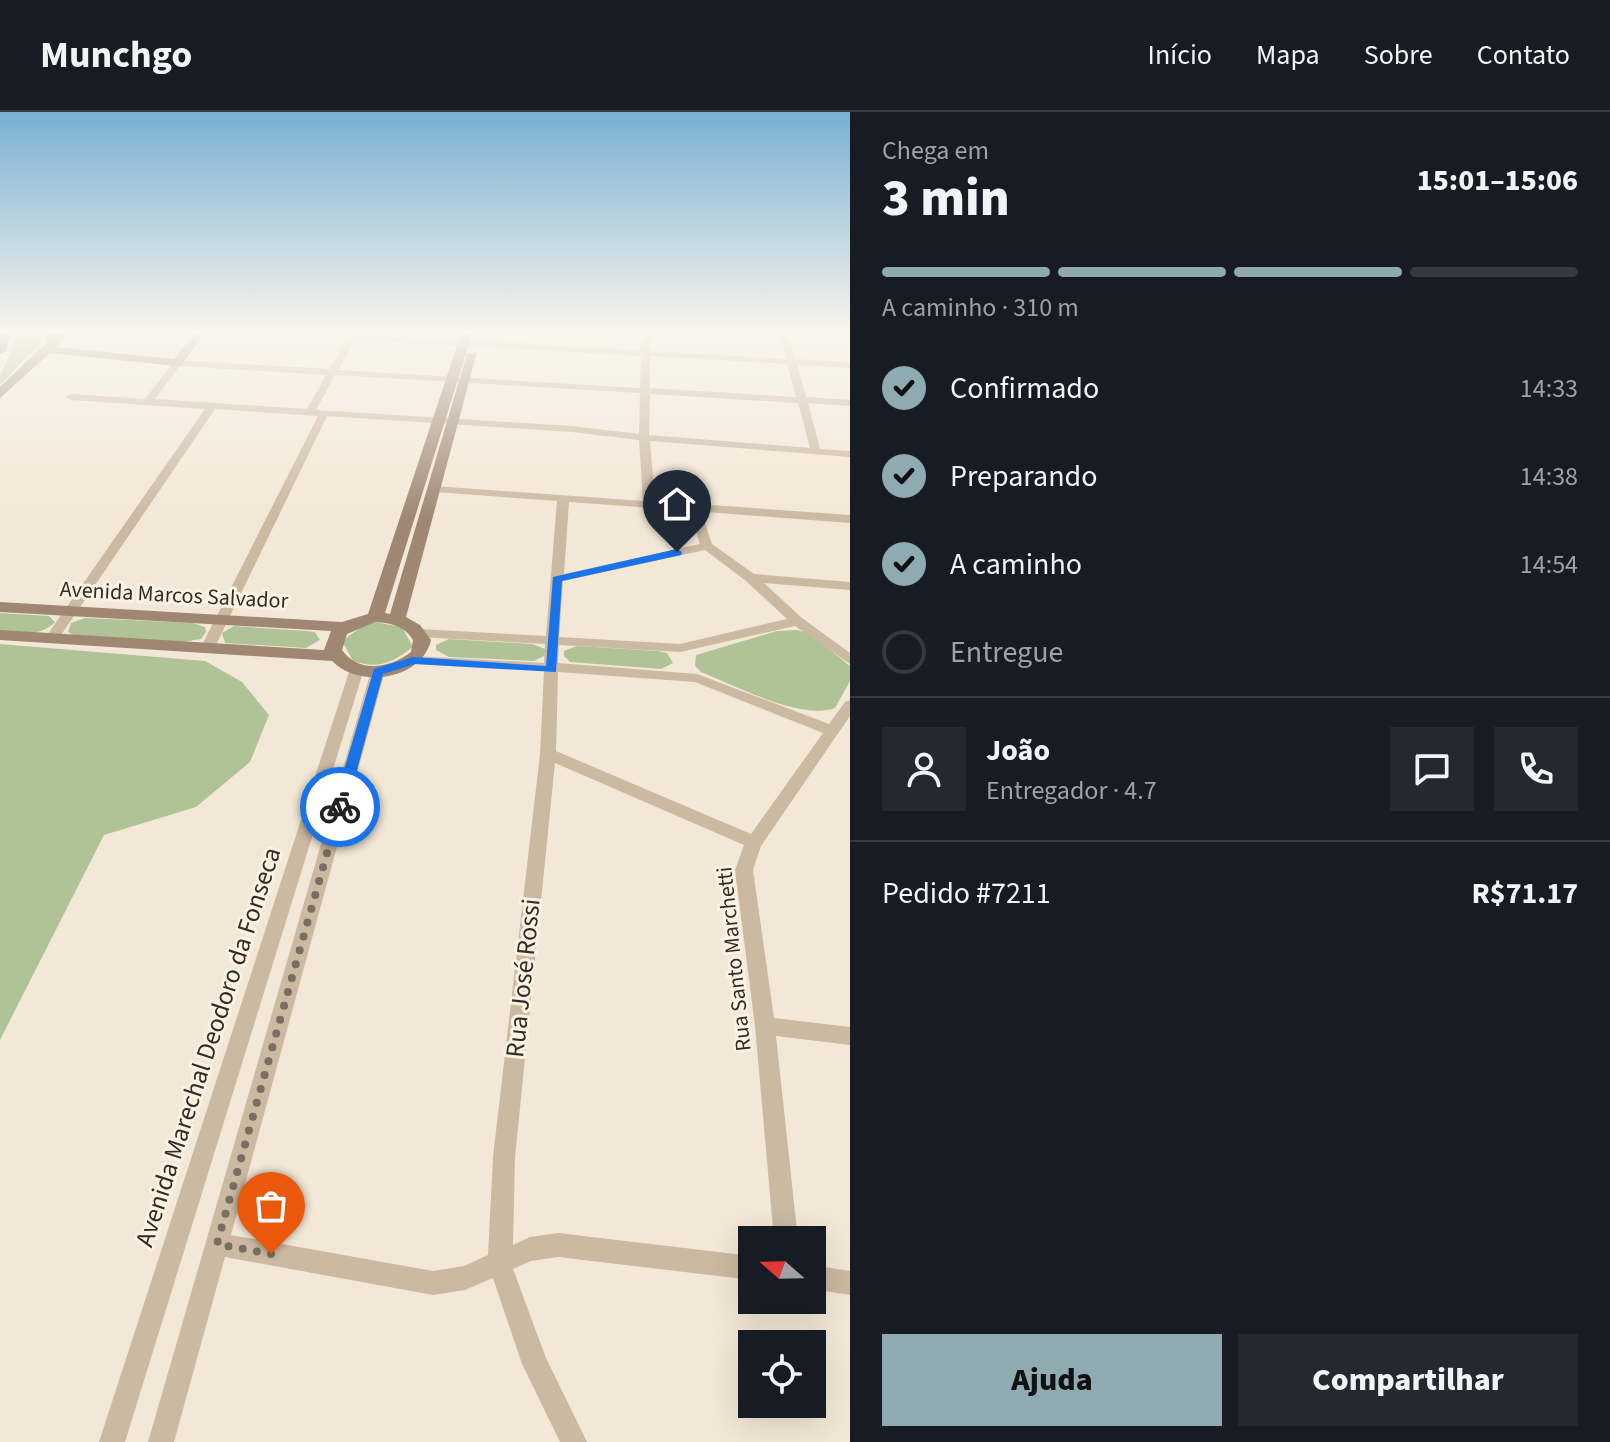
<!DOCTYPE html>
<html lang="pt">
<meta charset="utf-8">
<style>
body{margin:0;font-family:"Source Sans 3",sans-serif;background:#242831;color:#f1f3f6;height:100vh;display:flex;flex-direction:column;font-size:30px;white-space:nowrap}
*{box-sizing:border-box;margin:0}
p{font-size:26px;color:#9ea1a6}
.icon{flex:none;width:44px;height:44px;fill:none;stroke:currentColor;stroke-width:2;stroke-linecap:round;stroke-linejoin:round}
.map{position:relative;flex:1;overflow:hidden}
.drawer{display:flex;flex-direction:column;background:#171b24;width:760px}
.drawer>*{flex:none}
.needle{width:52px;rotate:290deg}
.tools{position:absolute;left:738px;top:1114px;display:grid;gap:16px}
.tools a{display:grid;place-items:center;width:88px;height:88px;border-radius:0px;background:#171b24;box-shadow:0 8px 32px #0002;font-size:40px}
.pin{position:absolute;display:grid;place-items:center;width:68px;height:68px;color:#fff;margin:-82px -34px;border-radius:50% 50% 50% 0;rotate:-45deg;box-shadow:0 0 8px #0007}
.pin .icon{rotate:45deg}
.courier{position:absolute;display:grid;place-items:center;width:80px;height:80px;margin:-40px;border:6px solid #1a73e8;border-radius:50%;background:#fff;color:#222;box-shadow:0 2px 10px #0007}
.summary em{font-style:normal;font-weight:800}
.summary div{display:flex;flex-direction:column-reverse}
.summary{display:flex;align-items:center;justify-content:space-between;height:136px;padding:0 32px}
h1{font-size:52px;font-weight:800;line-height:60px}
.bar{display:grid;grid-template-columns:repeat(4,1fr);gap:12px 8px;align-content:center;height:96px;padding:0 32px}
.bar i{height:10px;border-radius:6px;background:#363941}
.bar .active{background:#8faab0}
.bar p{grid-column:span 4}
.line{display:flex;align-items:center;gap:20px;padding:0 32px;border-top:2px solid #363941}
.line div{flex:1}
.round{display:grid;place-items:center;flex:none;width:84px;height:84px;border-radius:0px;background:#242831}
ol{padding:0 32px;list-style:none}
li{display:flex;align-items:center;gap:24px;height:88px}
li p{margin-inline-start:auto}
li .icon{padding:8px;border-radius:50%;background:#8faab0;color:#111;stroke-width:4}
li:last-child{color:#9ea1a6}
li i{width:44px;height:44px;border:4px solid #363941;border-radius:50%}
.action{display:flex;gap:16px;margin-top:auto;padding:16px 32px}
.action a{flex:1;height:92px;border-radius:0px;background:#8faab0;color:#111;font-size:32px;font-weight:800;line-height:92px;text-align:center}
.action a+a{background:#242831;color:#f1f3f6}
header{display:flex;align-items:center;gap:48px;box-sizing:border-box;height:112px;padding:0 40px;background:#171b24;border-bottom:2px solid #363941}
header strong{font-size:38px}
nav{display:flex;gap:44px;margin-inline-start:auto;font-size:28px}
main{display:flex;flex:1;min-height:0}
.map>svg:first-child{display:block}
.green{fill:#b0c396}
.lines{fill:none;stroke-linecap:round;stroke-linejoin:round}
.street{fill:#cbb9a2;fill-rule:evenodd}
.secondary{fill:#9f8774;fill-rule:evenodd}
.primary{fill:#796455;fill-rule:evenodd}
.route{fill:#1a73e8}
.done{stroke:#786e63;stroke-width:8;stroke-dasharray:0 14.4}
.labels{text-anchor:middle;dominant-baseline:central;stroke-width:6;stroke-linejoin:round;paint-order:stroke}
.street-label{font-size:22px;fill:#352c25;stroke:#faf2e3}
.near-street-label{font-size:26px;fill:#352c25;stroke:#faf2e3}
</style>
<header>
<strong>Munchgo</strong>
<nav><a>Início</a><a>Mapa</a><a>Sobre</a><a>Contato</a></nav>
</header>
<main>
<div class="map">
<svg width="850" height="1330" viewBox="0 0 850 1330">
<rect width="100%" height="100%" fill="#f3e8d7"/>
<g class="green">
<path d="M 20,219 L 41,219 L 42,235 L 35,237 L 0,273 L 0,264 Z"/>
<path d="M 0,501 L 49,504 L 55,510 C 40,526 20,520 0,519 Z"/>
<path d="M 85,506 L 192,511 L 205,515 L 206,520 L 201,527 L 182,530 L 74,523 L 68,520 L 71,511 Z"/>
<path d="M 375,510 L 402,515 L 413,535 C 393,550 379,558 353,549 L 342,529 L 364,513 Z"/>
<path d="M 234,514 L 306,519 L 315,520 L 320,528 L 306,536 L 225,531 L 222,521 Z"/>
<path d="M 797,518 L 809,521 L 850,554 L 850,569 L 835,596 C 802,609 734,573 701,560 L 695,554 L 696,543 L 777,519 Z"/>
<path d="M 449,527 L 532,532 L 545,537 L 546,543 L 534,549 L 449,545 L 436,538 L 436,533 Z"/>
<path d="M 0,532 L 205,549 L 242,570 L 269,603 L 250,650 L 196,695 L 104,723 L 0,928 Z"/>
<path d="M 577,534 L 657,539 L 667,541 L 673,551 L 661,557 L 570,550 L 564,544 L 564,539 Z"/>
</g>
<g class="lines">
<g class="street">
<path d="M 245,219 L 349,222 L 350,219 L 359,219 L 357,222 L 641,238 L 642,219 L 650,219 L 650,239 L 786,247 L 779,219 L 787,219 L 795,247 L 850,250 L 850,256 L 797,253 L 806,285 L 850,288 L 850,294 L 808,291 L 820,337 L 850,339 L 850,345 L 650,329 L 655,389 L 850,403 L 850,411 L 706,400 L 705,411 L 712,432 L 754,462 L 850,470 L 850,478 L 764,471 L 802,506 L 850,541 L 850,552 L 795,514 L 680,540 L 559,533 L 558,551 L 697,562 L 829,612 L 845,590 L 850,588 L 850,604 L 761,734 L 753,758 L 774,906 L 850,915 L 850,933 L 776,924 L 798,1128 L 774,1128 L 755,914 L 735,758 L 744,733 L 555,651 L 515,1045 L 513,1133 L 530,1125 L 558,1121 L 752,1144 L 752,1168 L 558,1145 L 531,1149 L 513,1157 L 546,1246 L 587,1330 L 560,1330 L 522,1252 L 493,1166 L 465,1178 L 433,1183 L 225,1145 L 174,1330 L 148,1330 L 371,559 L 378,555 L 385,559 L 231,1123 L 433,1159 L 464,1154 L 488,1143 L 493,1045 L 540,642 L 544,559 L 413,552 L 406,548 L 413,544 L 544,551 L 545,532 L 419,525 L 412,521 L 419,517 L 546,524 L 557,389 L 435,380 L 429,377 L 435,374 L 643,389 L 639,328 L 572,320 L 327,304 L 215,535 L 208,539 L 201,535 L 318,304 L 215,297 L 57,529 L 47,529 L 45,526 L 205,297 L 71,288 L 66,285 L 71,282 L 145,287 L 174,249 L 177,248 L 329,257 L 346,227 ZM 355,228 L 641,244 L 640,276 L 338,258 ZM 650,244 L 787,252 L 796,285 L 650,276 ZM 180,254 L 326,263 L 307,297 L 155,287 ZM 335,263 L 640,281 L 639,322 L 572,314 L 316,298 ZM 650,282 L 798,291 L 810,336 L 649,323 ZM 569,390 L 695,399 L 693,411 L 700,432 L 564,462 ZM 705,438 L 746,469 L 787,507 L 680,532 L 559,525 L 563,469 ZM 558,560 L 695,570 L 823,621 L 751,722 L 556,639 Z"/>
<path d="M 357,553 L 364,557 L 125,1330 L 99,1330 L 350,557 Z"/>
<path d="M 812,1153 L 850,1159 L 850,1183 L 812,1177 Z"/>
</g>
<g class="secondary">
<path d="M 59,219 L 71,219 L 56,235 L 174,247 L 196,219 L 207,219 L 181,253 L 177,254 L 50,241 L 0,286 L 0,275 Z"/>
<path d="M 462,219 L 473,219 L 385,501 L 390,502 L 467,242 L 477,240 L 406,505 L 420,513 L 431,528 C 422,568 359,577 332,549 L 0,528 L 0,518 L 324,538 L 331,519 L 0,500 L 0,490 L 342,510 L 368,502 ZM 375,510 C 391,511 405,514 413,528 L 411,540 C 390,556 359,562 342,538 L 347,522 Z"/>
</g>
<g class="primary">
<path d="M 0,219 L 11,219 L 6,239 L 0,242 Z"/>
<path d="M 44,219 L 55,219 L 56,235 L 48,235 Z"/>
</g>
</g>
<linearGradient id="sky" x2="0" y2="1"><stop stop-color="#79b0d2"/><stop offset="0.54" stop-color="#faf5ed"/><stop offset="1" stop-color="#faf5ed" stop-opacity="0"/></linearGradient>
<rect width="850" height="406" fill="url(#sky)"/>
<path class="route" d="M 677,437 L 682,440 L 681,443 L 562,469 L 556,560 L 415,552 L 383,562 L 347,695 L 340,700 L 335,698 L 333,695 L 374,557 L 413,545 L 546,554 L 553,465 Z"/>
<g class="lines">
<path class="done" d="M 271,1142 L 217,1132 L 340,695"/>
</g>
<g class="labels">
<g class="street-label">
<text transform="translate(174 483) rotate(3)">Avenida Marcos Salvador</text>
<text transform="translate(734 847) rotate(-96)">Rua Santo Marchetti</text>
</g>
<g class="near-street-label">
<text transform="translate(523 866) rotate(-84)">Rua José Rossi</text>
<text transform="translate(208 935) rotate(-72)">Avenida Marechal Deodoro da Fonseca</text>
</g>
</g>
</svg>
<div class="tools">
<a><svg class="needle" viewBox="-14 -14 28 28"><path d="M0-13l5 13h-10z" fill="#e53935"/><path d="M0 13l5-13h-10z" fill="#9ea1a6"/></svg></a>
<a><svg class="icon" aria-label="locate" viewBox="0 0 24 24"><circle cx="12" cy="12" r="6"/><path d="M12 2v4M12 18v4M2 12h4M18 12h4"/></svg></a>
</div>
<div class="pin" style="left:271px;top:1142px;background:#ea580c"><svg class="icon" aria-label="bag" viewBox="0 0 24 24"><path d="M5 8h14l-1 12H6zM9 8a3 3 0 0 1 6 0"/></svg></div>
<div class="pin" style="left:677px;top:440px;background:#1f2937"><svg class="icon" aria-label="home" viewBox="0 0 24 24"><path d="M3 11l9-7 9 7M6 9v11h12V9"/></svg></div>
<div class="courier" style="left:340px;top:695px"><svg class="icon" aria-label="bike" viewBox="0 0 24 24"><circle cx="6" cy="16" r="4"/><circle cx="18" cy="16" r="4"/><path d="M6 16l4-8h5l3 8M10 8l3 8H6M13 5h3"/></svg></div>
</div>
<section class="drawer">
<div class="summary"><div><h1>3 min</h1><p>Chega em</p></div><em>15:01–15:06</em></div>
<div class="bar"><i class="active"></i><i class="active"></i><i class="active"></i><i></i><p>A caminho · 310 m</p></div>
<ol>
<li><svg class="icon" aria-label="check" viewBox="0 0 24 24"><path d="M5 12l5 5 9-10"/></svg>Confirmado<p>14:33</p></li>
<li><svg class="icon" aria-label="check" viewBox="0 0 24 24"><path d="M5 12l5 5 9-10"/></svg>Preparando<p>14:38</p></li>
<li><svg class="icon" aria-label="check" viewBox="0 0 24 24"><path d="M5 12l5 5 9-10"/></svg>A caminho<p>14:54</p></li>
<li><i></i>Entregue</li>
</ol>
<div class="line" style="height:144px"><a class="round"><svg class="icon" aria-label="person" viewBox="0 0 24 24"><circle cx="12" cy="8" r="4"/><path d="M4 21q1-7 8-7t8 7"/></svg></a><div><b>João</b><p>Entregador · 4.7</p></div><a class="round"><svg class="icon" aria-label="chat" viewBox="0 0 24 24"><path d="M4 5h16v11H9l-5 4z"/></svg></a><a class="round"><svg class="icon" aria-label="phone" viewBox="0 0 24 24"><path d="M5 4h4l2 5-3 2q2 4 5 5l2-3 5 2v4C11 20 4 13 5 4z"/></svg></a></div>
<div class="line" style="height:104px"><div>Pedido #7211</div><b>R$71.17</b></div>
<div class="action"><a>Ajuda</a><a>Compartilhar</a></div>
</section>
</main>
